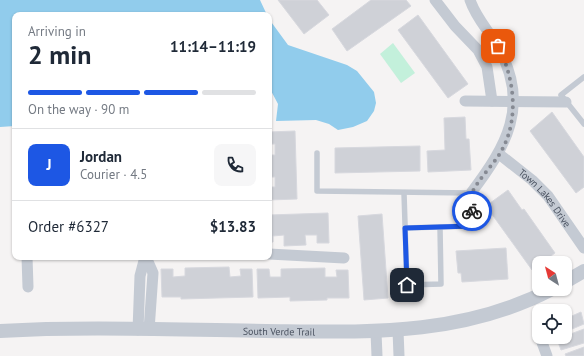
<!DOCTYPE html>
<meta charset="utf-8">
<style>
body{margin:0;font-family:"PT Sans",sans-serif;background:#f6f6f7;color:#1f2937;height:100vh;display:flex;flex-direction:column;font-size:15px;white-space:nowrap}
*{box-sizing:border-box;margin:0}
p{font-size:13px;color:#747a83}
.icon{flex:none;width:22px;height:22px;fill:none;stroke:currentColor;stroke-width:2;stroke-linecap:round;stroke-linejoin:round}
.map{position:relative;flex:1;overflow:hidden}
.sheet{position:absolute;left:12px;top:12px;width:260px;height:248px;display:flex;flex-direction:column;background:#fff;border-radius:8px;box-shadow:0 1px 3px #0004}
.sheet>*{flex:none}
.needle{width:26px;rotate:324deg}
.controls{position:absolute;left:532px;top:256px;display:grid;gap:8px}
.controls a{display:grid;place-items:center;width:40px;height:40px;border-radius:8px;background:#fff;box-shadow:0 1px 3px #0004;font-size:20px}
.pin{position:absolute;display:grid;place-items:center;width:34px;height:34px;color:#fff;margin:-17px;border-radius:8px;box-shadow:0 2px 6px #0006}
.courier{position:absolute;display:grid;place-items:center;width:40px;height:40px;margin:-20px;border:3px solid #1d57e4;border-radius:50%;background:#fff;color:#222;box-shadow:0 1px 5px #0007}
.overview em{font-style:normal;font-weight:700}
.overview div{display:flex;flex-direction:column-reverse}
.overview{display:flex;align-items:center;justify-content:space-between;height:68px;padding:0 16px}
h1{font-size:26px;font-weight:700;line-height:30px}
.bar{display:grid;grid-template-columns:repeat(4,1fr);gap:6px 4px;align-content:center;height:48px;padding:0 16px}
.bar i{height:5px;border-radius:3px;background:#e0e1e3}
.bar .on{background:#1d57e4}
.bar p{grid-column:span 4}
.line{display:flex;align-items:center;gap:10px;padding:0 16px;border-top:1px solid #e0e1e3}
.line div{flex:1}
.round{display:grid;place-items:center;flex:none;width:42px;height:42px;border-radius:8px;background:#f6f6f7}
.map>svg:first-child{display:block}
.green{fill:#c3f0db}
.water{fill:#91ccec}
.building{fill:#cfd1d7;stroke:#d7d8de}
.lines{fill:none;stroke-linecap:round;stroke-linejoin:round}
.service{stroke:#c4cad3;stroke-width:5.5}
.minor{stroke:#c4cad3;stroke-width:11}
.tertiary{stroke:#c4cad3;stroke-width:14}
.done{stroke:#868a93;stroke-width:4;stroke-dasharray:0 7.2}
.route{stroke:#1d57e4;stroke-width:5}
.labels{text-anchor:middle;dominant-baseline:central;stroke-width:4;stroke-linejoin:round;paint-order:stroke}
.street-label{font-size:10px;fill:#4a5260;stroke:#fff}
</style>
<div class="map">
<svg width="584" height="356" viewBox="0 0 584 356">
<rect width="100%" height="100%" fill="#f5f3f3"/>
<path class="green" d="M 393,43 L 415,73 L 401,83 L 380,54 Z"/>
<g class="water">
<path d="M 0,0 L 260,0 L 267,15 L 15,15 L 15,126 L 0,127 Z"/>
<path d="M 269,19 L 288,45 L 347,65 L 357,71 L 374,92 L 376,103 L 374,111 L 367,121 L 353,127 L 338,130 L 329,124 L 316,120 L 276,121 L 278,104 L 269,87 Z"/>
</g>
<g class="building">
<path d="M 278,0 L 317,0 L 329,15 L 304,34 Z"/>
<path d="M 371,0 L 406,0 L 411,6 L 347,51 L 332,29 Z"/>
<path d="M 418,15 L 468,84 L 448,98 L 398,30 Z"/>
<path d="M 552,112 L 584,157 L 584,187 L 576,193 L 530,131 Z"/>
<path d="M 465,117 L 466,139 L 469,139 L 471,170 L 428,172 L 427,151 L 445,150 L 444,118 Z"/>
<path d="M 295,131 L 297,199 L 269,200 L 269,187 L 275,187 L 275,177 L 269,177 L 269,155 L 275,155 L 275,144 L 269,144 L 269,132 Z"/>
<path d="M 420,146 L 420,171 L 335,173 L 335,148 Z"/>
<path d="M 508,190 L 522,210 L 524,209 L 555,253 L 532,270 L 486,206 Z"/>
<path d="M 328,213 L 329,243 L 317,243 L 317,235 L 305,235 L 306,245 L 284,246 L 284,235 L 273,236 L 273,242 L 269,242 L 269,215 Z"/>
<path d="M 382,214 L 388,298 L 364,300 L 358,216 Z"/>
<path d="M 506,248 L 508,279 L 462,282 L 461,273 L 458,273 L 456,251 Z"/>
<path d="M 229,267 L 230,277 L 241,276 L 240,269 L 252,269 L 253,297 L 181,299 L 181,297 L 162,297 L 161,269 L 173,269 L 173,277 L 185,276 L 185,268 Z"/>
<path d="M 325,268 L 325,277 L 337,277 L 336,270 L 348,270 L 349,298 L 327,298 L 327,300 L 290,301 L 290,297 L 258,298 L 257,269 L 269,269 L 270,277 L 281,277 L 281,269 Z"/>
<path d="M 581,312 L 584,324 L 565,332 L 565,319 Z"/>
<path d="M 584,329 L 584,343 L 561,350 L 557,339 Z"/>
<path d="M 584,347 L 584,356 L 566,356 L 565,354 Z"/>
</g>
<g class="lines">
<g class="service">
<path d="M 584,77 L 561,95 L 584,124"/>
<path d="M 317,153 L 317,191 L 471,193 L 472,226 L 405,228"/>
<path d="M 404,193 L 407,285 L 441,284 L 440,227"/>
</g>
<g class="minor">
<path d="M 435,0 L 455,26 L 478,50 L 487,67 L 492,101"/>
<path d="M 470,0 C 476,18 489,31 498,47 C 531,105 506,147 471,193"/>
<path d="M 465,101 L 566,102"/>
<path id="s1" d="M 499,154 L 532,180 L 548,196 L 584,248"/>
<path d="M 269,254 L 344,258"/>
<path d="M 27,257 L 28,287"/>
<path d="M 146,257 L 153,273 L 149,330"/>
<path d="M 138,330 L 140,276 L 145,257"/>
<path d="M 398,330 L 399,356"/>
<path d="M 376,332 L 377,356"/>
<path d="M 540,337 L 547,356"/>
</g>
<g class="tertiary">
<path d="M 565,282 L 584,271"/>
<path id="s2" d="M 0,331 C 88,326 177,330 266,331 C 365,332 460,337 552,289"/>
</g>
</g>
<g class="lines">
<path class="done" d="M 472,211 C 471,206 470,197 472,193 C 478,180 491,167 499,155 C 520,122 515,79 498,46"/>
<path class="route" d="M 407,285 L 405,228 L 472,226 L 472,211"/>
</g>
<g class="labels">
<g class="street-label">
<text stroke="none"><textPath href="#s1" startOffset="64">Town Lakes Drive</textPath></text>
<text stroke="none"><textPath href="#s2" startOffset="279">South Verde Trail</textPath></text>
</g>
</g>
</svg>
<div class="controls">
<a><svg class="needle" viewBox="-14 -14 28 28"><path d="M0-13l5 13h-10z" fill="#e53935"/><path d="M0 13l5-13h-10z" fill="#747a83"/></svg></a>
<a><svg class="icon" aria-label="locate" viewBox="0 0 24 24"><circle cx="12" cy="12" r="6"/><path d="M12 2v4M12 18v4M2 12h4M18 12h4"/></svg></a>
</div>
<div class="pin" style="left:498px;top:46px;background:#ea580c"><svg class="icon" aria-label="bag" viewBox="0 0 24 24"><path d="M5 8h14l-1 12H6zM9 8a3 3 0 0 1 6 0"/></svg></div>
<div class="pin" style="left:407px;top:285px;background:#1f2937"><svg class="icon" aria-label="home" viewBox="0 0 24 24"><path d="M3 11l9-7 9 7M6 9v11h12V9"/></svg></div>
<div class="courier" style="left:472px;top:211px"><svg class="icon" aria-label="bike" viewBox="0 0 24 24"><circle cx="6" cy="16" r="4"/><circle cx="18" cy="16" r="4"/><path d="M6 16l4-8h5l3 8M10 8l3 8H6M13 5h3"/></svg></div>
<section class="sheet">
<div class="overview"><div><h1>2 min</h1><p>Arriving in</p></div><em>11:14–11:19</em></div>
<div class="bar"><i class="on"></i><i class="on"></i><i class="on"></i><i></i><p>On the way · 90 m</p></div>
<div class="line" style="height:72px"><b class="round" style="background:#1d57e4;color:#fff">J</b><div><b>Jordan</b><p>Courier · 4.5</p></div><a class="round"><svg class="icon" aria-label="phone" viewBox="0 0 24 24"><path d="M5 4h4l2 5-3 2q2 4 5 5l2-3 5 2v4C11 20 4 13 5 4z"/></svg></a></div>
<div class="line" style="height:52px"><div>Order #6327</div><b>$13.83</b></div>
</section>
</div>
